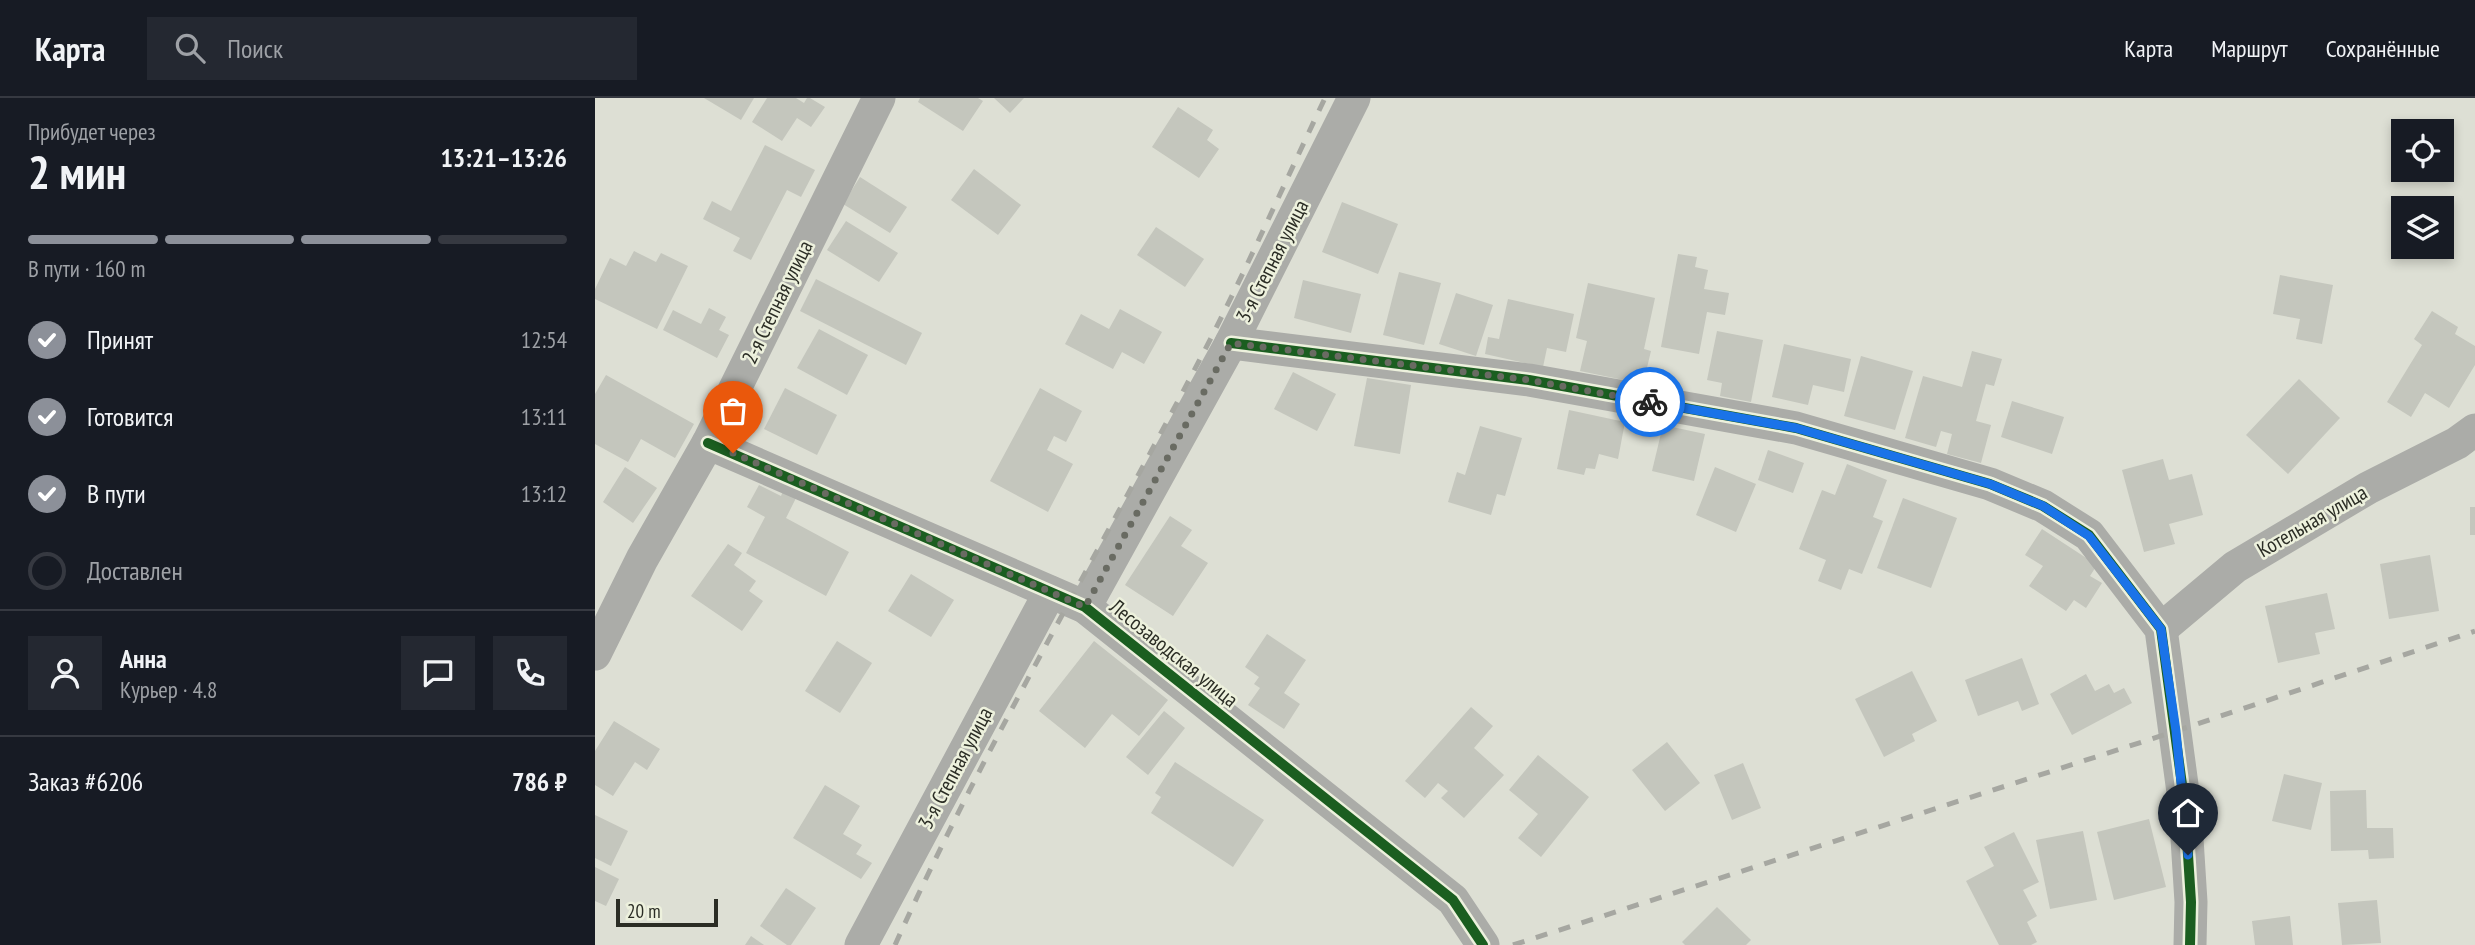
<!DOCTYPE html>
<html lang="ru">
<meta charset="utf-8">
<style>
body{margin:0;font-family:"PT Sans Narrow",sans-serif;background:#242831;color:#f1f3f6;height:100vh;display:flex;flex-direction:column;font-size:26px;white-space:nowrap}
*{box-sizing:border-box;margin:0}
p{font-size:23px;color:#9ea1a6}
.icon{flex:none;width:38px;height:38px;fill:none;stroke:currentColor;stroke-width:2;stroke-linecap:round;stroke-linejoin:round}
.map{position:relative;flex:1;overflow:hidden}
.sheet{display:flex;flex-direction:column;background:#171b24;width:595px}
.sheet>*{flex:none}
.buttons{position:absolute;left:1796px;top:21px;display:grid;gap:14px}
.buttons a{display:grid;place-items:center;width:63px;height:63px;border-radius:0px;background:#171b24;box-shadow:0 4px 10px #0003;font-size:35px}
.scale{position:absolute;left:21px;bottom:18px;width:102px;box-sizing:border-box;padding-left:7px;border:4px solid #2b2d25;border-top:0;font-size:19px;line-height:24px;white-space:nowrap;color:#2b2d25;-webkit-text-stroke:5px #edf1dd;paint-order:stroke}
.pin{position:absolute;display:grid;place-items:center;width:60px;height:60px;color:#fff;margin:-72px -30px;border-radius:50% 50% 50% 0;rotate:-45deg;box-shadow:0 0 7px #0007}
.pin .icon{rotate:45deg}
.courier{position:absolute;display:grid;place-items:center;width:70px;height:70px;margin:-35px;border:5px solid #1a73e8;border-radius:50%;background:#fff;color:#222;box-shadow:0 2px 9px #0007}
.overview em{font-style:normal;font-weight:700}
.overview div{display:flex;flex-direction:column-reverse}
.overview{display:flex;align-items:center;justify-content:space-between;height:119px;padding:0 28px}
h1{font-size:46px;font-weight:700;line-height:52px}
.bar{display:grid;grid-template-columns:repeat(4,1fr);gap:10px 7px;align-content:center;height:84px;padding:0 28px}
.bar i{height:9px;border-radius:5px;background:#363941}
.bar .on{background:#8c9099}
.bar p{grid-column:span 4}
.line{display:flex;align-items:center;gap:18px;padding:0 28px;border-top:2px solid #363941}
.line div{flex:1}
.round{display:grid;place-items:center;flex:none;width:74px;height:74px;border-radius:0px;background:#242831}
ol{padding:0 28px;list-style:none}
li{display:flex;align-items:center;gap:21px;height:77px}
li p{margin-inline-start:auto}
li .icon{padding:7px;border-radius:50%;background:#8c9099;color:#fff;stroke-width:4}
li:last-child{color:#9ea1a6}
li i{width:38px;height:38px;border:4px solid #363941;border-radius:50%}
header{display:flex;align-items:center;gap:42px;box-sizing:border-box;height:98px;padding:0 35px;background:#171b24;border-bottom:2px solid #363941}
header strong{font-size:33px}
nav{display:flex;gap:38px;margin-inline-start:auto;font-size:24px}
.search{width:490px;height:63px;background:#242831;display:flex;align-items:center;gap:18px;box-sizing:border-box;padding:0 24px;border-radius:0px;color:#9ea1a6;font-size:26px}
main{display:flex;flex:1;min-height:0}
.map>svg:first-child{display:block}
.building{fill:#c4c6bd}
.lines{fill:none;stroke-linecap:round;stroke-linejoin:round}
.minor{stroke:#abaca8;stroke-width:33}
.rail{stroke:#a6a7a1;stroke-width:5;stroke-dasharray:12 12;stroke-linecap:butt}
.cycleway-casing{stroke:#edf1dd;stroke-width:15}
.cycleway{stroke:#1b5e20;stroke-width:10}
.done{stroke:#696b62;stroke-width:7;stroke-dasharray:0 12.6}
.route{stroke:#1a73e8;stroke-width:9}
.labels{text-anchor:middle;dominant-baseline:central;stroke-width:5;stroke-linejoin:round;paint-order:stroke}
.street-label{font-size:21px;fill:#2b2d25;stroke:#edf1dd}
</style>
<header>
<strong>Карта</strong>
<div class="search"><svg class="icon" aria-label="search" viewBox="0 0 24 24"><circle cx="10" cy="10" r="6"/><path d="M15 15l6 6"/></svg>Поиск</div>
<nav><a>Карта</a><a>Маршрут</a><a>Сохранённые</a></nav>
</header>
<main>
<section class="sheet">
<div class="overview"><div><h1>2 мин</h1><p>Прибудет через</p></div><em>13:21–13:26</em></div>
<div class="bar"><i class="on"></i><i class="on"></i><i class="on"></i><i></i><p>В пути · 160 m</p></div>
<ol>
<li><svg class="icon" aria-label="check" viewBox="0 0 24 24"><path d="M5 12l5 5 9-10"/></svg>Принят<p>12:54</p></li>
<li><svg class="icon" aria-label="check" viewBox="0 0 24 24"><path d="M5 12l5 5 9-10"/></svg>Готовится<p>13:11</p></li>
<li><svg class="icon" aria-label="check" viewBox="0 0 24 24"><path d="M5 12l5 5 9-10"/></svg>В пути<p>13:12</p></li>
<li><i></i>Доставлен</li>
</ol>
<div class="line" style="height:126px"><a class="round"><svg class="icon" aria-label="person" viewBox="0 0 24 24"><circle cx="12" cy="8" r="4"/><path d="M4 21q1-7 8-7t8 7"/></svg></a><div><b>Анна</b><p>Курьер · 4.8</p></div><a class="round"><svg class="icon" aria-label="chat" viewBox="0 0 24 24"><path d="M4 5h16v11H9l-5 4z"/></svg></a><a class="round"><svg class="icon" aria-label="phone" viewBox="0 0 24 24"><path d="M5 4h4l2 5-3 2q2 4 5 5l2-3 5 2v4C11 20 4 13 5 4z"/></svg></a></div>
<div class="line" style="height:91px"><div>Заказ #6206</div><b>786 ₽</b></div>
</section>
<div class="map">
<svg width="1880" height="847" viewBox="0 0 1880 847">
<rect width="100%" height="100%" fill="#dddfd4"/>
<g class="building">
<path d="M 109,0 L 159,0 L 146,22 Z"/>
<path d="M 172,0 L 201,0 L 209,5 L 212,0 L 215,0 L 230,9 L 216,29 L 202,20 L 187,43 L 157,24 Z"/>
<path d="M 325,0 L 383,0 L 388,3 L 368,33 L 323,4 Z"/>
<path d="M 399,0 L 429,0 L 415,15 Z"/>
<path d="M 583,9 L 618,32 L 612,42 L 624,51 L 604,80 L 557,49 Z"/>
<path d="M 170,47 L 220,72 L 206,99 L 192,92 L 156,162 L 138,153 L 145,140 L 108,121 L 117,103 L 136,113 Z"/>
<path d="M 379,71 L 426,107 L 403,137 L 356,102 Z"/>
<path d="M 265,79 L 312,109 L 295,135 L 248,106 Z"/>
<path d="M 747,104 L 803,126 L 783,176 L 727,154 Z"/>
<path d="M 251,123 L 303,155 L 284,184 L 232,152 Z"/>
<path d="M 561,129 L 609,161 L 590,189 L 542,157 Z"/>
<path d="M 39,153 L 61,164 L 66,155 L 93,168 L 62,231 L 0,201 L 0,191 L 15,160 L 31,168 Z"/>
<path d="M 1083,156 L 1102,159 L 1100,169 L 1113,172 L 1109,191 L 1134,195 L 1130,217 L 1112,214 L 1104,256 L 1066,249 Z"/>
<path d="M 804,174 L 846,185 L 829,247 L 788,237 Z"/>
<path d="M 1685,177 L 1738,187 L 1727,246 L 1701,241 L 1705,221 L 1678,216 Z"/>
<path d="M 221,181 L 327,235 L 311,267 L 205,213 Z"/>
<path d="M 708,182 L 766,196 L 756,235 L 699,220 Z"/>
<path d="M 993,185 L 1060,200 L 1049,251 L 1056,253 L 1048,286 L 985,273 L 992,243 L 981,240 Z"/>
<path d="M 861,195 L 898,207 L 881,258 L 844,246 Z"/>
<path d="M 913,201 L 979,216 L 971,254 L 952,250 L 948,269 L 890,256 L 893,239 L 904,241 Z"/>
<path d="M 114,210 L 131,219 L 124,232 L 134,237 L 122,260 L 68,232 L 78,212 L 106,226 Z"/>
<path d="M 525,211 L 567,234 L 549,266 L 527,254 L 518,271 L 470,246 L 486,216 L 514,231 Z"/>
<path d="M 1837,213 L 1863,229 L 1860,236 L 1880,248 L 1880,267 L 1854,310 L 1830,295 L 1816,319 L 1792,304 L 1827,247 L 1819,241 Z"/>
<path d="M 224,231 L 273,257 L 252,297 L 202,270 Z"/>
<path d="M 1122,233 L 1168,242 L 1156,304 L 1125,298 L 1127,285 L 1112,282 Z"/>
<path d="M 1189,246 L 1256,261 L 1249,294 L 1218,287 L 1213,307 L 1177,299 Z"/>
<path d="M 1377,253 L 1407,261 L 1399,288 L 1391,286 L 1381,323 L 1396,327 L 1386,365 L 1352,356 L 1357,336 L 1346,333 L 1341,349 L 1310,340 L 1328,278 L 1367,289 Z"/>
<path d="M 1266,258 L 1318,273 L 1300,332 L 1249,318 Z"/>
<path d="M 698,274 L 741,296 L 722,333 L 679,311 Z"/>
<path d="M 11,277 L 99,326 L 80,360 L 46,341 L 33,364 L 0,346 L 0,296 Z"/>
<path d="M 772,280 L 816,287 L 805,356 L 759,348 Z"/>
<path d="M 1704,281 L 1745,320 L 1693,376 L 1651,337 Z"/>
<path d="M 190,290 L 242,317 L 222,357 L 169,331 Z"/>
<path d="M 445,290 L 487,313 L 471,344 L 459,338 L 452,352 L 478,366 L 453,414 L 395,383 Z"/>
<path d="M 1417,303 L 1469,319 L 1457,356 L 1406,339 Z"/>
<path d="M 974,312 L 1030,324 L 1023,361 L 1004,356 L 1000,371 L 991,370 L 989,377 L 962,371 Z"/>
<path d="M 1068,327 L 1110,336 L 1099,383 L 1057,373 Z"/>
<path d="M 885,328 L 927,340 L 910,398 L 902,396 L 896,417 L 853,404 L 862,374 L 870,377 Z"/>
<path d="M 1173,352 L 1209,365 L 1198,395 L 1163,382 Z"/>
<path d="M 1568,361 L 1574,382 L 1597,376 L 1608,417 L 1574,426 L 1580,446 L 1549,454 L 1527,372 Z"/>
<path d="M 1252,366 L 1292,382 L 1278,419 L 1288,423 L 1267,476 L 1254,471 L 1246,492 L 1223,483 L 1231,462 L 1204,451 L 1227,392 L 1240,397 Z"/>
<path d="M 30,369 L 62,390 L 38,425 L 8,404 Z"/>
<path d="M 1120,369 L 1161,386 L 1141,434 L 1101,417 Z"/>
<path d="M 164,387 L 186,398 L 188,393 L 201,400 L 191,420 L 254,454 L 231,498 L 151,455 L 170,419 L 152,409 Z"/>
<path d="M 1308,400 L 1362,420 L 1336,490 L 1282,470 Z"/>
<rect x="1875" y="409" width="5" height="28"/>
<path d="M 575,418 L 597,432 L 586,448 L 613,465 L 578,518 L 530,487 Z"/>
<path d="M 1447,431 L 1502,467 L 1495,478 L 1507,485 L 1491,510 L 1479,502 L 1471,513 L 1434,488 L 1448,468 L 1430,457 Z"/>
<path d="M 133,446 L 147,455 L 139,467 L 161,483 L 154,493 L 168,503 L 147,533 L 96,498 Z"/>
<path d="M 1835,457 L 1844,513 L 1794,521 L 1785,466 Z"/>
<path d="M 316,476 L 359,502 L 336,539 L 293,513 Z"/>
<path d="M 1732,495 L 1740,531 L 1720,535 L 1725,556 L 1683,565 L 1670,508 Z"/>
<path d="M 672,536 L 711,562 L 689,595 L 705,606 L 689,631 L 653,607 L 665,590 L 659,586 L 664,579 L 650,569 Z"/>
<path d="M 242,543 L 277,565 L 245,615 L 210,593 Z"/>
<path d="M 499,543 L 573,602 L 544,638 L 517,616 L 490,650 L 444,613 Z"/>
<path d="M 1427,560 L 1444,606 L 1427,613 L 1423,603 L 1383,618 L 1370,582 Z"/>
<path d="M 1317,573 L 1342,623 L 1317,636 L 1320,643 L 1289,659 L 1260,601 Z"/>
<path d="M 1491,576 L 1500,593 L 1514,586 L 1519,595 L 1529,590 L 1537,605 L 1477,637 L 1455,596 Z"/>
<path d="M 876,609 L 898,628 L 879,650 L 909,677 L 869,720 L 846,700 L 853,693 L 843,685 L 830,700 L 810,683 Z"/>
<path d="M 569,613 L 590,630 L 553,677 L 531,659 Z"/>
<path d="M 19,623 L 65,651 L 52,672 L 40,664 L 18,698 L 0,687 L 0,653 Z"/>
<path d="M 1072,644 L 1105,685 L 1070,713 L 1037,672 Z"/>
<path d="M 943,657 L 994,699 L 946,759 L 923,740 L 943,716 L 914,692 Z"/>
<path d="M 580,664 L 669,722 L 638,769 L 556,715 L 566,699 L 560,695 Z"/>
<path d="M 1148,665 L 1166,710 L 1137,722 L 1119,677 Z"/>
<path d="M 1689,676 L 1727,685 L 1716,732 L 1677,723 Z"/>
<path d="M 230,687 L 265,708 L 248,736 L 267,747 L 261,756 L 277,765 L 266,781 L 198,740 Z"/>
<path d="M 1771,692 L 1772,730 L 1798,730 L 1799,760 L 1774,761 L 1773,752 L 1736,753 L 1735,693 Z"/>
<path d="M 0,717 L 33,733 L 16,768 L 0,760 Z"/>
<path d="M 1554,721 L 1571,789 L 1519,802 L 1502,734 Z"/>
<path d="M 1488,733 L 1502,802 L 1455,811 L 1441,742 Z"/>
<path d="M 1419,734 L 1444,784 L 1428,792 L 1442,818 L 1432,824 L 1442,844 L 1436,847 L 1404,847 L 1371,783 L 1399,768 L 1389,749 Z"/>
<path d="M 0,769 L 24,781 L 11,808 L 0,803 Z"/>
<path d="M 191,790 L 221,810 L 196,847 L 192,847 L 165,828 Z"/>
<path d="M 1782,802 L 1786,845 L 1747,847 L 1743,805 Z"/>
<path d="M 1122,809 L 1156,842 L 1151,847 L 1090,847 L 1087,844 Z"/>
<path d="M 1695,818 L 1698,847 L 1660,847 L 1657,823 Z"/>
<path d="M 156,838 L 169,847 L 150,847 Z"/>
</g>
<g class="lines">
<g class="minor">
<path d="M 636,245 L 934,282 L 1201,330 L 1395,386 L 1448,408 L 1494,437 L 1566,531 L 1590,709 L 1596,804 L 1595,847"/>
<path d="M 113,345 L 490,509 L 858,802 L 888,847"/>
<path d="M 490,509 L 636,245 L 759,0"/>
<path d="M 1566,531 L 1640,469 L 1773,390 L 1862,345 L 1880,332"/>
<path d="M 0,556 L 47,461 L 113,345 L 284,0"/>
<path d="M 266,847 L 455,494"/>
</g>
<g class="rail">
<path d="M 300,847 C 394,639 511,443 616,240 C 656,161 692,80 730,0"/>
<path d="M 918,847 L 1581,633 L 1880,533"/>
</g>
<defs>
<g id="cycleway">
<path d="M 636,245 L 934,282 L 1201,330 L 1395,386 L 1448,408 L 1494,437 L 1566,531 L 1590,709 L 1596,804 L 1595,847"/>
<path d="M 113,345 L 490,509 L 858,802 L 888,847"/>
</g>
</defs>
<use href="#cycleway" class="cycleway-casing"/>
<use href="#cycleway" class="cycleway"/>
</g>
<g class="lines">
<path class="done" d="M 138,355 L 490,509 L 636,245 L 934,282 L 1055,304"/>
<path class="route" d="M 1055,304 L 1201,330 L 1395,386 L 1448,408 L 1494,438 L 1566,531 L 1581,633 L 1593,757"/>
</g>
<g class="labels">
<g class="street-label">
<text transform="translate(677 163) rotate(-63)">3-я Степная улица</text>
<text transform="translate(182 204) rotate(-64)">2-я Степная улица</text>
<text transform="translate(1717 423) rotate(-30)">Котельная улица</text>
<text transform="translate(579 555) rotate(39)">Лесозаводская улица</text>
<text transform="translate(360 670) rotate(-62)">3-я Степная улица</text>
</g>
</g>
</svg>
<div class="buttons">
<a><svg class="icon" aria-label="locate" viewBox="0 0 24 24"><circle cx="12" cy="12" r="6"/><path d="M12 2v4M12 18v4M2 12h4M18 12h4"/></svg></a>
<a><svg class="icon" aria-label="layers" viewBox="0 0 24 24"><path d="M12 4l9 5-9 5-9-5zM3 14l9 5 9-5"/></svg></a>
</div>
<div class="scale">20 m</div>
<div class="pin" style="left:138px;top:355px;background:#ea580c"><svg class="icon" aria-label="bag" viewBox="0 0 24 24"><path d="M5 8h14l-1 12H6zM9 8a3 3 0 0 1 6 0"/></svg></div>
<div class="pin" style="left:1593px;top:757px;background:#1f2937"><svg class="icon" aria-label="home" viewBox="0 0 24 24"><path d="M3 11l9-7 9 7M6 9v11h12V9"/></svg></div>
<div class="courier" style="left:1055px;top:304px"><svg class="icon" aria-label="bike" viewBox="0 0 24 24"><circle cx="6" cy="16" r="4"/><circle cx="18" cy="16" r="4"/><path d="M6 16l4-8h5l3 8M10 8l3 8H6M13 5h3"/></svg></div>
</div>
</main>
